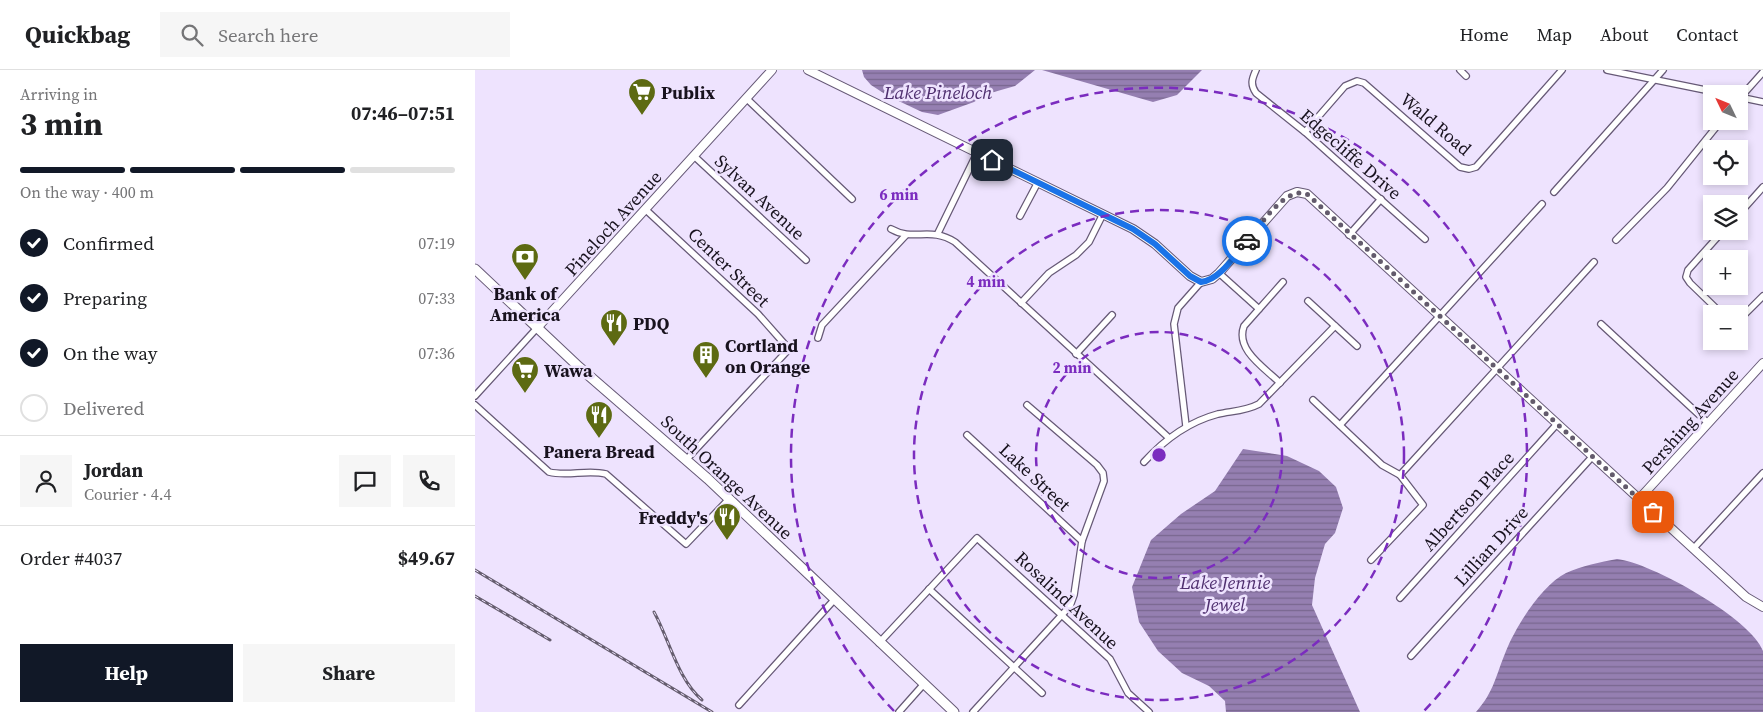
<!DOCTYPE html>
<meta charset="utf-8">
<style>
body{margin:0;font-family:"Source Serif 4",serif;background:#f6f6f6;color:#202124;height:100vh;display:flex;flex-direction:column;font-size:19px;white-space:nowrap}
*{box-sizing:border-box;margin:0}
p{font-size:16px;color:#757577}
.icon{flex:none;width:28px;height:28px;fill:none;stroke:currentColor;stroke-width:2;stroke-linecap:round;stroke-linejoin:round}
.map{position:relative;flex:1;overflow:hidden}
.sheet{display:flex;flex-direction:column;background:#fff;width:475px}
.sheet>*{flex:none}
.needle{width:32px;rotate:313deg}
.fabs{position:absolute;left:1228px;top:15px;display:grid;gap:10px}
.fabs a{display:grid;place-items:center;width:45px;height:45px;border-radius:0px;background:#fff;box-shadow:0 2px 8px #0003;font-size:25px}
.pin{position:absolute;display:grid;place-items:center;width:42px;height:42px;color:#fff;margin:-21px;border-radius:10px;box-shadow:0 2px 8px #0006}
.courier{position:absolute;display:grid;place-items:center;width:50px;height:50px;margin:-25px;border:4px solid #1a73e8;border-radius:50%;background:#fff;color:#222;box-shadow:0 1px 6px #0007}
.head em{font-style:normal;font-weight:700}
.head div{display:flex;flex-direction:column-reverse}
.head{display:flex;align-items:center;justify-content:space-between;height:85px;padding:0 20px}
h1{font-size:32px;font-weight:700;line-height:38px}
.bar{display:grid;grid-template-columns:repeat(4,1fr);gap:8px 5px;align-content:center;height:60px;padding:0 20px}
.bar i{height:6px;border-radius:4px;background:#e0e0e0}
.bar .selected{background:#111827}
.bar p{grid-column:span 4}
.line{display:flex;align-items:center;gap:12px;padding:0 20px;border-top:1px solid #e0e0e0}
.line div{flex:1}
.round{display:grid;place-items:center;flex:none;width:52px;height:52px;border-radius:0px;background:#f6f6f6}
ol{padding:0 20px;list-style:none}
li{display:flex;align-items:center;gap:15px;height:55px}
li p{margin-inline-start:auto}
li .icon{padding:5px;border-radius:50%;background:#111827;color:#fff;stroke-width:4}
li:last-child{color:#757577}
li i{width:28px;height:28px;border:2px solid #e0e0e0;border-radius:50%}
.cta{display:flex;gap:10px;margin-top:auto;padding:10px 20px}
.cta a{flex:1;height:58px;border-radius:0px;background:#111827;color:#fff;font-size:20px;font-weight:700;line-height:58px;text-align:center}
.cta a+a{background:#f6f6f6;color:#202124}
header{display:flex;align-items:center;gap:30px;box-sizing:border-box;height:70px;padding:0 25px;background:#fff;border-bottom:1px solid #e0e0e0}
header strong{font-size:24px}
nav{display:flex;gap:28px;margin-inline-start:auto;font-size:18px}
.search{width:350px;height:45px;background:#f6f6f6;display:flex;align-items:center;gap:12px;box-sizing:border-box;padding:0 18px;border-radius:0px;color:#757577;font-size:19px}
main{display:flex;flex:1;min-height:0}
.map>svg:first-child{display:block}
.water{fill:url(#water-rules)}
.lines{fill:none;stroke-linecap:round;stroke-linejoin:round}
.minor-casing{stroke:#665976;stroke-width:8}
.tertiary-casing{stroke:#665976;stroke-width:10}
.primary-casing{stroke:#665976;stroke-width:11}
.minor{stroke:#fff;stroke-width:5.5}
.tertiary{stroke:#fff;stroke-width:8}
.primary{stroke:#fff;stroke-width:9}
.rail-casing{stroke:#655d6e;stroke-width:3}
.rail{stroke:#eee3fe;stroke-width:1;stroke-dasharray:4;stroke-linecap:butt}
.done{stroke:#635b6c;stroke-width:5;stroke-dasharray:0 9}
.route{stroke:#1a73e8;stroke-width:6}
.ring{fill:none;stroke:#7b2cbf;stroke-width:2.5;stroke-dasharray:9 6}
.labels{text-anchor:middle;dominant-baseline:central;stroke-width:5;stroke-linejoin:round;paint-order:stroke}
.poi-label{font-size:18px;font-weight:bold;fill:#18121e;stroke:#eee3fe;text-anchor:start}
.street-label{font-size:18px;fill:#18121e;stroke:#eee3fe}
.water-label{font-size:19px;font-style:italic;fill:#4f2f6f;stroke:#eee3fe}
.centre{fill:#7b2cbf;stroke:#eee3fe;stroke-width:2.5}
.ring-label{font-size:15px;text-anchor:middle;font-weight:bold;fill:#7b2cbf;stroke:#eee3fe;stroke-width:5;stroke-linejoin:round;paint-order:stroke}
</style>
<header>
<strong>Quickbag</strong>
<div class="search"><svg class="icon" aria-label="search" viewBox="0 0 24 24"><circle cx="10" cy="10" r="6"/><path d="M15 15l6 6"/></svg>Search here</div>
<nav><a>Home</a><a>Map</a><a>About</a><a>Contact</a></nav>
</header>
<main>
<section class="sheet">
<div class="head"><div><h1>3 min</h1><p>Arriving in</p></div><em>07:46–07:51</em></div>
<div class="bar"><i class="selected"></i><i class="selected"></i><i class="selected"></i><i></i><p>On the way · 400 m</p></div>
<ol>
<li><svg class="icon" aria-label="check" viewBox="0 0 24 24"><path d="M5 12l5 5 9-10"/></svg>Confirmed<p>07:19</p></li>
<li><svg class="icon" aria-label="check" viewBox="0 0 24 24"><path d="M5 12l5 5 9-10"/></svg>Preparing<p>07:33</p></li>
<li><svg class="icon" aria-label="check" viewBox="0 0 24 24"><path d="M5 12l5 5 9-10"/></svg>On the way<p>07:36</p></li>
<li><i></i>Delivered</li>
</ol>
<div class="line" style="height:90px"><a class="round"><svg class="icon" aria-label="person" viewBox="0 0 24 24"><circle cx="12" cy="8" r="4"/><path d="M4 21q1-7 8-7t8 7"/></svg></a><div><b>Jordan</b><p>Courier · 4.4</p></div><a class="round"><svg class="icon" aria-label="chat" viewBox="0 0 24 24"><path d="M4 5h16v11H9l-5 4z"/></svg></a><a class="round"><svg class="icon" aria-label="phone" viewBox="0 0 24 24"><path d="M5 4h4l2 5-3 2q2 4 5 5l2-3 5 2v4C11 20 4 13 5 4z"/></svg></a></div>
<div class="line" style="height:65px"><div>Order #4037</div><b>$49.67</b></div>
<div class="cta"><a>Help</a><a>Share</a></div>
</section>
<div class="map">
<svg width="1288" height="642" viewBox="0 0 1288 642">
<defs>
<pattern id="water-rules" width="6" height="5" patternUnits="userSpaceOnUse" patternTransform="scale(1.25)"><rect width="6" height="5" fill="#957fb1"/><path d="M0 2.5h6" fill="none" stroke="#79678f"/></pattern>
</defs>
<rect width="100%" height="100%" fill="#eee3fe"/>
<g class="water">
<path d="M 387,0 L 560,0 L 540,16 L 512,24 L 499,32 L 463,45 L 447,42 L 413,26 L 396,15 L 389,7 Z"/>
<path d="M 567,0 L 727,0 L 702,25 L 678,32 Z"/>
<path d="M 768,379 L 812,386 L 844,401 L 861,417 L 868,438 L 860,463 L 850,474 L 840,508 L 837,535 L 885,642 L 751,642 L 750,631 L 734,616 L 707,603 L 683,581 L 664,552 L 657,517 L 676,470 L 706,444 L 740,421 Z"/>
<path d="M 1142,489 C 1175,492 1277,549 1288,581 C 1288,592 1288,628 1288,642 L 1001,642 C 1019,622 1021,605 1031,581 C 1041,556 1067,515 1091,503 C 1107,496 1125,492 1142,489 Z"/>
</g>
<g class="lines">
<defs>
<g id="minor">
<path d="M 781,0 C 777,9 775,14 781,23 L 830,62 L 950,169"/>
<path d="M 985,0 L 991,6"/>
<path d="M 1132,0 L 1250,24"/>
<path d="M 1264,27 L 1288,32"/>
<path d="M 271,28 L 377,129"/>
<path d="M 1264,29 L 1288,2"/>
<path d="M 830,62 L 870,16 L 882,11 L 889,13 L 985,97 L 994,99 L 1001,97 L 1087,0"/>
<path d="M 219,86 L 331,190"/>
<path d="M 1079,122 L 1188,0"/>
<path d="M 170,139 L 283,244 L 314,279 L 211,390"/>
<path d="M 1264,144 L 1288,117"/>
<path d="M 545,146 L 563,112"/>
<path d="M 416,159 C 439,172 455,156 480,172 L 694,368"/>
<path d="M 463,163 L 502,83"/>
<path d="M 874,165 L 906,129"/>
<path d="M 1141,170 L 1192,118 L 1246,51"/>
<path d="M 744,203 L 784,239"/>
<path d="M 833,231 L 882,276"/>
<path d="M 546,233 L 574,203 L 601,185 L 614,172 L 628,144"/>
<path d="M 1247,244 L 1215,213 L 1211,207 L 1213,200 L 1248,161"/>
<path d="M 1264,250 L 1288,226"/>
<path d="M 1126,254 L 1233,353"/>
<path d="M 343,268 L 347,255 L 431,165"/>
<path d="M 601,284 L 637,245"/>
<path d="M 805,313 C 790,298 760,280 769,256 L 808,212"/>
<path d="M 0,326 L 62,258"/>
<path d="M 838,330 L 907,395 L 925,405 L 948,435 L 896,490"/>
<path d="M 0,335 L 74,402 C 93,407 112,399 131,404 L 211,474 L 254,429"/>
<path d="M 865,355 L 1067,134"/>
<path d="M 711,356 L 699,254 L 703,238 L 726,212"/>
<path d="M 492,365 L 607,471"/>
<path d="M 669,392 C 689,370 713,352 743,344 C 757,341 771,341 784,334 L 860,256"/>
<path d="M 925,405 L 1119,192"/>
<path d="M 1218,479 L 1288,403"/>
<path d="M 454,519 L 567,623"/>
<path d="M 925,528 L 1082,354"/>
<path d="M 404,573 L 502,468 L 635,589 L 653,623 L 674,642"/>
<path d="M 936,586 L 1117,387"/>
<path d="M 264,635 L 359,530"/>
<path d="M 424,642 L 448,615"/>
<path d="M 498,642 L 595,536 L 599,525 L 607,471 L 629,411 L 628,403 L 622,395 L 552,335"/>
</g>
<g id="tertiary">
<path d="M 333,0 L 658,159 L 680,174 L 715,206 L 726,212 L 737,209 L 744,203 L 812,126 L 822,122 L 832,124 L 1271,527 L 1288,537"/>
<path d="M 62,258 L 297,0"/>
<path d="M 1164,429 L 1288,293"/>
</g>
<path id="primary" d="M 0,199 L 104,297 L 233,409 L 479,642"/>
</defs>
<use href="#minor" class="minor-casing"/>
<use href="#tertiary" class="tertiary-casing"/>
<use href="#primary" class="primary-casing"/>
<use href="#minor" class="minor"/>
<use href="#tertiary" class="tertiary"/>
<use href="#primary" class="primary"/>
<defs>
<g id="rail">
<path d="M 0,500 L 237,642"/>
<path d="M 0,526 L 75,570"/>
<path d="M 179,542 C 195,571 202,608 227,630"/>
</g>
</defs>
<use href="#rail" class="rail-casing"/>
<use href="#rail" class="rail"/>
</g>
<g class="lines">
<path class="done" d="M 772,171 C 785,156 810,116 832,124 L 1178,442"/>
<path class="route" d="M 517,90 L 658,159 L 680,174 L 715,206 L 726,212 C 745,210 760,185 772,171"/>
</g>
<g class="ring">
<circle cx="684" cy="385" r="123"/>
<circle cx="684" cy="385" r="245"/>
<path d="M419 641A368 368 0 1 1 949 641"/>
</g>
<defs>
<symbol id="supermarket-pin" viewBox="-11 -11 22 30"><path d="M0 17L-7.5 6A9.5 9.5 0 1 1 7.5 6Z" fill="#5d6a12" stroke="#eee3fe"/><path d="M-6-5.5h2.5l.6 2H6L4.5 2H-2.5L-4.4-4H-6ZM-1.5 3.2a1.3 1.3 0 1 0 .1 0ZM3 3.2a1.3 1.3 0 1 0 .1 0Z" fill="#fff"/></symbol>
<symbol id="bank-pin" viewBox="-11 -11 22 30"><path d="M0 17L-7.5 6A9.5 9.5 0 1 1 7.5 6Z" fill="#5d6a12" stroke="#eee3fe"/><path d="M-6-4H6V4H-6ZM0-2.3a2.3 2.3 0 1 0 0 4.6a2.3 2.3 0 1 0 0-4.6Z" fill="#fff"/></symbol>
<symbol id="restaurant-pin" viewBox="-11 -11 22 30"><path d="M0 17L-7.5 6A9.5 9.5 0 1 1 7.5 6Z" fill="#5d6a12" stroke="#eee3fe"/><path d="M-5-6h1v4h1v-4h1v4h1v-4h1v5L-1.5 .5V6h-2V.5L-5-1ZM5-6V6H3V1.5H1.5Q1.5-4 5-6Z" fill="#fff"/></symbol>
<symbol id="building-pin" viewBox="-11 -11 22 30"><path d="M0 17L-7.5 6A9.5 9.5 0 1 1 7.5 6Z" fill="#5d6a12" stroke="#eee3fe"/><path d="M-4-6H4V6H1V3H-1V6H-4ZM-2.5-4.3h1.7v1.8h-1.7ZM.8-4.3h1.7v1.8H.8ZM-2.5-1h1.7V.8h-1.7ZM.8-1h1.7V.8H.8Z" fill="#fff"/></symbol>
</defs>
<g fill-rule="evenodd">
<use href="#supermarket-pin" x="151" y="6" width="32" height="43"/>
<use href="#bank-pin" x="34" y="171" width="32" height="43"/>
<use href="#restaurant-pin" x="123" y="237" width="32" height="43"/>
<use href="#building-pin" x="215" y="269" width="32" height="43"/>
<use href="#supermarket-pin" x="34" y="284" width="32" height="43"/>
<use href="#restaurant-pin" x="108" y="329" width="32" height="43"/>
<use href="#restaurant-pin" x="236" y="431" width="32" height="43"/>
</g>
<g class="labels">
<g class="poi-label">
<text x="186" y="22">Publix</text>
<text x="50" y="223" text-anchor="middle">Bank of<tspan x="50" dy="21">America</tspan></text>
<text x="158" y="253">PDQ</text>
<text x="250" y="275">Cortland<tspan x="250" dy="21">on Orange</tspan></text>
<text x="69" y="300">Wawa</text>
<text x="124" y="381" text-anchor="middle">Panera Bread</text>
<text x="233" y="447" text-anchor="end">Freddy's</text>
</g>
<g class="street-label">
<text transform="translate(961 54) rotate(40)">Wald Road</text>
<text transform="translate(876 84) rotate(41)">Edgecliffe Drive</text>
<text transform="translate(285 127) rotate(43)">Sylvan Avenue</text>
<text transform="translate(138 153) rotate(-48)">Pineloch Avenue</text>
<text transform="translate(254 197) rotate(44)">Center Street</text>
<text transform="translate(1215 351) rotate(-48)">Pershing Avenue</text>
<text transform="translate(252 407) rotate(43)">South Orange Avenue</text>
<text transform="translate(560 407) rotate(43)">Lake Street</text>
<text transform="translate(993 431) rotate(-48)">Albertson Place</text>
<text transform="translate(1016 476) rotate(-48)">Lillian Drive</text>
<text transform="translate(592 530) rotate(43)">Rosalind Avenue</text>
</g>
<g class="water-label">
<text x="463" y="22">Lake Pineloch</text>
<text x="750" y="512">Lake Jennie<tspan x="750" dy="22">Jewel</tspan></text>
</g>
</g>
<circle cx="684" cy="385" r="8" class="centre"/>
<g class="ring-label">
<text x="424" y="130">6 min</text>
<text x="511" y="217">4 min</text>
<text x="597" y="303">2 min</text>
</g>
</svg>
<div class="fabs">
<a><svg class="needle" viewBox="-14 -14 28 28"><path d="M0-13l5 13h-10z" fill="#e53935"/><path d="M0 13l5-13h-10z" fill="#757577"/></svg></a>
<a><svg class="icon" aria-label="locate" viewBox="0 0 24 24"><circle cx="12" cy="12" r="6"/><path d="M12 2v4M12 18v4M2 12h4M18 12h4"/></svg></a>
<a><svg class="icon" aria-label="layers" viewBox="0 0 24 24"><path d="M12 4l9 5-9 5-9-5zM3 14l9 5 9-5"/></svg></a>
<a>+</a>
<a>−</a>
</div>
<div class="pin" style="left:1178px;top:442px;background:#ea580c"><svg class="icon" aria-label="bag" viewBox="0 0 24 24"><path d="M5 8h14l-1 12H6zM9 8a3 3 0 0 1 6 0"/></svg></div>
<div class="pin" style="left:517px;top:90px;background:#1f2937"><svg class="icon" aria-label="home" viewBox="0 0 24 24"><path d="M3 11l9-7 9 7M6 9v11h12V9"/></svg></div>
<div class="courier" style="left:772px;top:171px"><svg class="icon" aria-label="car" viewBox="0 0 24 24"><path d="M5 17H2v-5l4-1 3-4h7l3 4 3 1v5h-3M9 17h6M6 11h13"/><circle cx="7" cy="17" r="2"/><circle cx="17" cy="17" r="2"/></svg></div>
</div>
</main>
